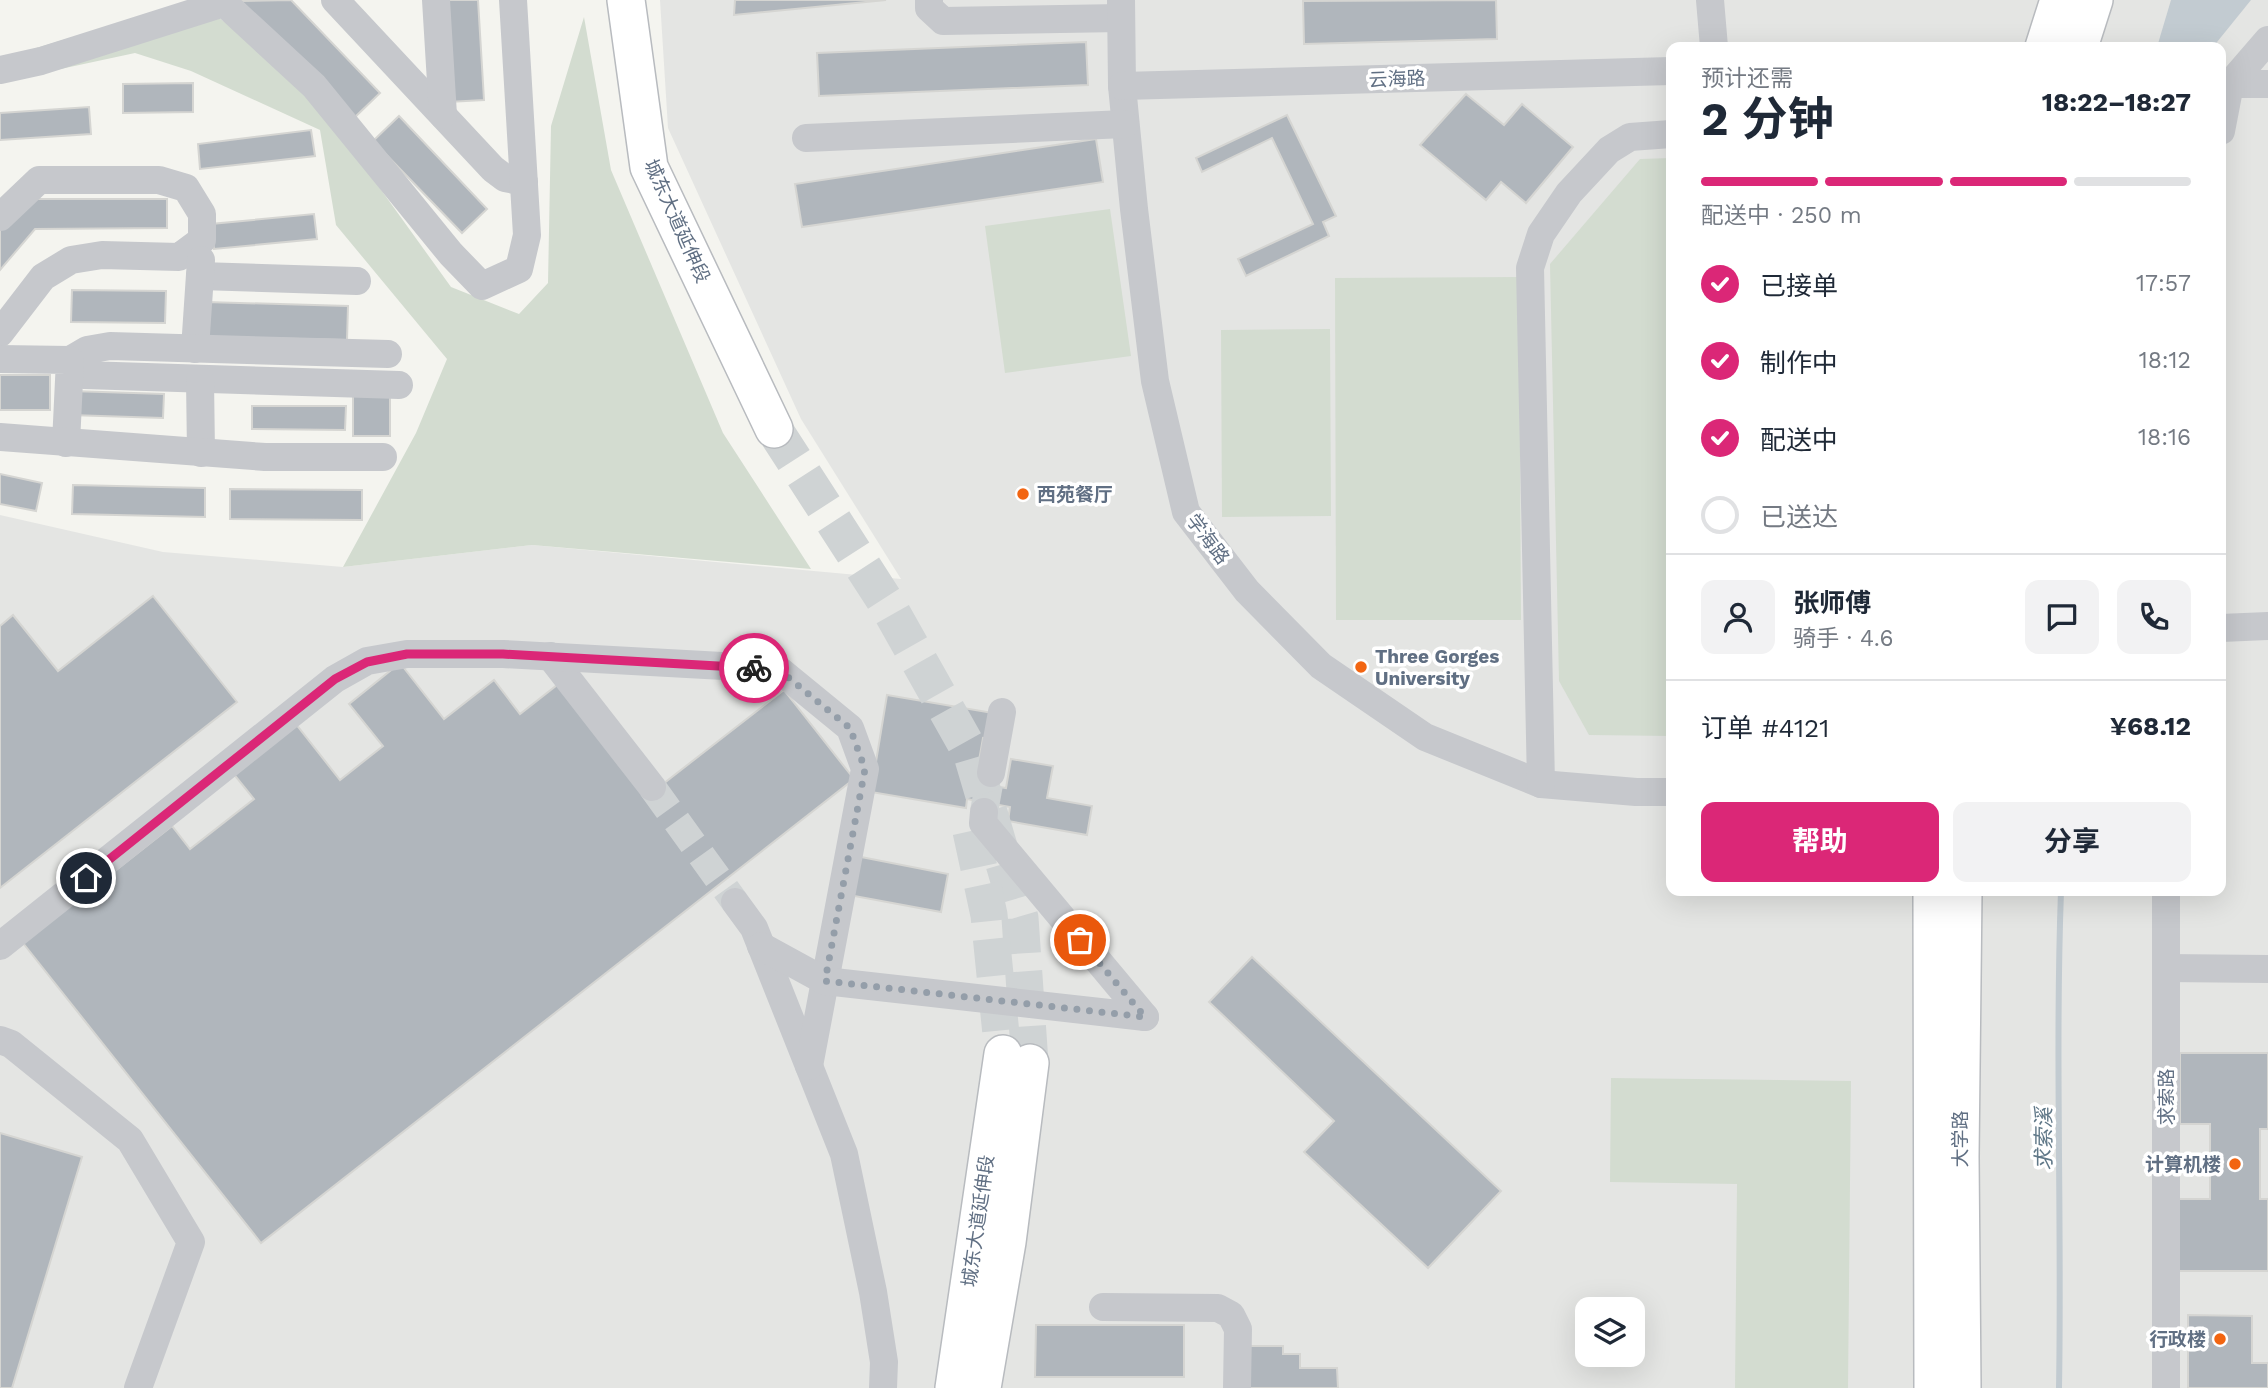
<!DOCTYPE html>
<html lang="zh">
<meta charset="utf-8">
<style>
body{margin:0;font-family:"Work Sans","Noto Sans SC",sans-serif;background:#f2f2f3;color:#1f2937;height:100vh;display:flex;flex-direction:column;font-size:26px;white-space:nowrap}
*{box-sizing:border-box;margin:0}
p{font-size:23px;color:#747a83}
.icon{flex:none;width:38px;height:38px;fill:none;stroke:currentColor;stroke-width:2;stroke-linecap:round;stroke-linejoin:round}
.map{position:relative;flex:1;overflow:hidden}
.details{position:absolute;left:1666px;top:42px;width:560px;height:854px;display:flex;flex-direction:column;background:#fff;border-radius:14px;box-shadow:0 7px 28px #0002}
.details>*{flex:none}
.tools{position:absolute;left:1575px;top:1297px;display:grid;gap:14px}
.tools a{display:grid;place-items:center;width:70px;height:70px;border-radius:14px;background:#fff;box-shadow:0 7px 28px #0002;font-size:35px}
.pin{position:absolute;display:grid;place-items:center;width:60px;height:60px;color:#fff;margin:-30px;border:4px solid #fff;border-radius:50%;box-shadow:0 2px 7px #0007}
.courier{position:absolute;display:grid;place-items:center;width:70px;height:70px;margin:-35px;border:5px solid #db2777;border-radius:50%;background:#fff;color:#222;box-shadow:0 2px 9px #0007}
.overview em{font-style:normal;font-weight:700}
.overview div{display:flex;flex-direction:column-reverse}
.overview{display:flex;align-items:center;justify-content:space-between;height:119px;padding:0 35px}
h1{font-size:46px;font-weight:700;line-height:52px}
.bar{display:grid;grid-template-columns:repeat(4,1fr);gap:10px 7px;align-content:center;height:84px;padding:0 35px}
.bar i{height:9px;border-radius:5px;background:#e0e1e3}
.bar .selected{background:#db2777}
.bar p{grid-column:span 4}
.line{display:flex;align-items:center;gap:18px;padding:0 35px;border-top:2px solid #e0e1e3}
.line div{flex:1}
.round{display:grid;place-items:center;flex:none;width:74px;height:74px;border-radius:14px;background:#f2f2f3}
ol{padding:0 35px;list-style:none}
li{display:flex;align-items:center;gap:21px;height:77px}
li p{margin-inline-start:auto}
li .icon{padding:7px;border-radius:50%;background:#db2777;color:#fff;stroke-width:4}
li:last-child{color:#747a83}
li i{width:38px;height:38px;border:4px solid #e0e1e3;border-radius:50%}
.cta{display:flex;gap:14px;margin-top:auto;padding:14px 35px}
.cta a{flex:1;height:80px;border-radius:14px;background:#db2777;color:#fff;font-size:28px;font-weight:700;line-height:80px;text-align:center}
.cta a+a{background:#f2f2f3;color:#1f2937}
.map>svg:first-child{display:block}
.built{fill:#e4e5e3;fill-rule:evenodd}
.green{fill:#d3dcd0}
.water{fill:#c2cbd1}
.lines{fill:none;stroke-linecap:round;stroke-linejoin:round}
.stream{stroke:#c2cbd1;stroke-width:6}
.building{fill:#b0b6bc;stroke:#d5d5d2;stroke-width:2}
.minor-tunnel{stroke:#cfd3d4;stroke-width:28;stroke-dasharray:28 14;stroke-linecap:butt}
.major-tunnel{stroke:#cfd3d4;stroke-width:37;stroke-dasharray:37 18;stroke-linecap:butt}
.major-casing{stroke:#b8bbbf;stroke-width:40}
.minor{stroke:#c6c8cc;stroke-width:28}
.major{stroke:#fff;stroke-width:37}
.done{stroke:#949ea9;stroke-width:7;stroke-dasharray:0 12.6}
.route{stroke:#db2777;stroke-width:9}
.poi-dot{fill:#f26511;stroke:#fff;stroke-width:2.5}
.labels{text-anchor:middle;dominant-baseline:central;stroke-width:7;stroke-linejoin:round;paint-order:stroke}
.street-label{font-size:19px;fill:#606f83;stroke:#fff}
.poi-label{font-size:19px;font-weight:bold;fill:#606f83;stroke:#fff;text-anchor:start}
.water-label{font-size:21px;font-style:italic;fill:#607888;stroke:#fff}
</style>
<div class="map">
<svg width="2268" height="1388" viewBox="0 0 2268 1388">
<rect width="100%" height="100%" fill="#f4f4ef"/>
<path class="built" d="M 660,0 L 2268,0 L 2268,1388 L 0,1388 L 0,515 L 163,552 L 343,567 L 532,545 L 901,579 L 801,419 L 668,128 ZM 1671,47 L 2221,47 L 2221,891 L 1671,891 ZM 1587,1309 L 1633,1309 L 1633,1354 L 1587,1354 Z"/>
<g class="green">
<path d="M 195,0 L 302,80 L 451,287 L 519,314 L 548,283 L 551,126 L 584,17 L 611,170 L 723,433 L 811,569 L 532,545 L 343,567 L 416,433 L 447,359 L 336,225 L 320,130 L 191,71 L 135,53 L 0,82 L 0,59 Z"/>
<path d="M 1671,158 L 1671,736 L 1589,735 L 1559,681 L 1550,264 L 1640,159 Z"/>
<path d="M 1110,209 L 1131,356 L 1005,373 L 985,226 Z"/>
<path d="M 1519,277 L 1521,620 L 1336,620 L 1335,278 Z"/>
<path d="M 1330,329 L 1331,516 L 1222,517 L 1221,330 Z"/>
<path d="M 1611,1078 L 1851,1081 L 1848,1388 L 1735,1388 L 1737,1184 L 1610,1182 Z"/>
</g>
<path class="water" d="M 2171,0 L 2251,0 L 2213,47 L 2157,47 Z"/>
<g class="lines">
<path class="stream" d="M 2059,1388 C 2062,1222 2055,1056 2061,891"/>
</g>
<g class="building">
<path d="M 291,0 L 380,93 L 354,118 L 241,1 Z"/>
<path d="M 442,0 L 478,0 L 484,100 L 448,102 Z"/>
<path d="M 735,0 L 886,0 L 734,15 Z"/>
<path d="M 1496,0 L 1497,39 L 1304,44 L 1303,1 Z"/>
<path d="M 1086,42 L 1088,85 L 819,96 L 817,53 Z"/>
<path d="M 193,83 L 193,112 L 123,113 L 123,84 Z"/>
<path d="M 1466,94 L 1504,125 L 1522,104 L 1573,147 L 1526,203 L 1501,182 L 1486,200 L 1420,145 Z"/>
<path d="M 89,107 L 91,134 L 0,140 L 0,113 Z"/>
<path d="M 1287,115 L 1336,216 L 1323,222 L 1329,236 L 1246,276 L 1238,259 L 1313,224 L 1272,138 L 1202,172 L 1196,158 Z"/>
<path d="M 399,116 L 487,209 L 462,233 L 373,141 Z"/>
<path d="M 311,130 L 315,156 L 200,169 L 198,144 Z"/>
<path d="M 1096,139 L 1103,182 L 802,227 L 795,184 Z"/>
<path d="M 22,199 L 167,199 L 167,228 L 35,229 L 0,270 L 0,226 Z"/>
<path d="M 314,214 L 317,239 L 214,249 L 211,224 Z"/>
<path d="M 72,290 L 166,291 L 165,323 L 71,322 Z"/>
<path d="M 206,302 L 348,306 L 347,340 L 205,337 Z"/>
<rect x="0" y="375" width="50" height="35"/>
<path d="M 71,391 L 164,394 L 163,418 L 70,415 Z"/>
<rect x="353" y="396" width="37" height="40"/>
<path d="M 252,406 L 346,406 L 345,430 L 252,429 Z"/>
<path d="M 0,474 L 42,483 L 36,511 L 0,504 Z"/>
<path d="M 73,485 L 205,488 L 205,517 L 72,514 Z"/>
<path d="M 230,489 L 362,490 L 362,520 L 230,519 Z"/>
<path d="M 153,596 L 237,702 L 0,888 L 0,626 L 13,615 L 58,671 Z"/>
<path d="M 400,663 L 444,719 L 494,680 L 520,714 L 561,682 L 650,794 L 784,690 L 854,779 L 261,1243 L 23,943 L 172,826 L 190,849 L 254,799 L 232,772 L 295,723 L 340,780 L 383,746 L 349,704 Z"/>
<path d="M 887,695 L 993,713 L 989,739 L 983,738 L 975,783 L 1006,788 L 1011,759 L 1053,766 L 1047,798 L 1092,806 L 1087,835 L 1008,821 L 1010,807 L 967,799 L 966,808 L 871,792 Z"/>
<path d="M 856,856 L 948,874 L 941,912 L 849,895 Z"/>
<path d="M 1252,957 L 1501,1191 L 1428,1268 L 1304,1152 L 1334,1121 L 1209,1002 Z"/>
<path d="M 2180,1053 L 2268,1053 L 2268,1129 L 2260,1129 L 2260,1199 L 2268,1199 L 2268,1271 L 2175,1271 L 2174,1199 L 2210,1199 L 2210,1124 L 2180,1124 Z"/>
<path d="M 0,1133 L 82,1157 L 12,1388 L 0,1388 Z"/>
<path d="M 2188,1315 L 2252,1316 L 2252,1363 L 2268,1363 L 2268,1388 L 2188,1388 Z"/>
<path d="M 1036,1325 L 1184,1325 L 1184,1377 L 1035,1377 Z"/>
<path d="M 1250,1346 L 1283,1346 L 1283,1354 L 1300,1354 L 1300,1368 L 1337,1368 L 1338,1388 L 1250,1388 Z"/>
</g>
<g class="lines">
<g class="minor-tunnel">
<path d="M 652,787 L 735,902"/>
<path d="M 984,812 L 991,773"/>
</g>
<g class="major-tunnel">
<path d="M 774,429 L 887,604 L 972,755 L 1020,918 L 1030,1063"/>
<path d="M 971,831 L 989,915 L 1003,1054"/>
</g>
<defs>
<g id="major">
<path d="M 626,0 L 649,167 L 774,429"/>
<path d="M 2044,47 L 2059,0"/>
<path d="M 2079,47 L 2094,0"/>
<path d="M 1932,891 L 1933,1388"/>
<path d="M 954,1388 L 1003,1054"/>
<path d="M 982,1388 L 1007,1242 L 1030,1063"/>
<path d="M 1962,1388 L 1960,1157 L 1963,891"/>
</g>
</defs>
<use href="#major" class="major-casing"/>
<g class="minor">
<path d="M 335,0 L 493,169 L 505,178 L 524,182"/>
<path d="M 436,0 L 443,115"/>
<path d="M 929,0 L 929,8 L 943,21 L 1121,18"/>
<path d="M 1121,0 L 1122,86 L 1134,209 L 1155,381 L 1186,512 L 1247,591 L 1321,666 L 1425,737 L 1541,784 L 1636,792 L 1671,792"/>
<path d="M 1710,0 L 1714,47"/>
<path d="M 0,70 L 41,61 L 224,3 L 314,86 L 451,254 L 482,286 L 519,269 L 527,235 L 513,0"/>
<path d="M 2221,84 L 2268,84"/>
<path d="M 1122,86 L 1671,71"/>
<path d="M 2221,131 L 2230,84 L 2268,40"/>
<path d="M 806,138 L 1125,124"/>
<path d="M 0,217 L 39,180 L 159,180 L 186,188 L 202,214 L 202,240 L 179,257 L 102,255 L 71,260 L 43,277 L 0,333"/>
<path d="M 200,276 L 357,281"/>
<path d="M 195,349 L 201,260"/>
<path d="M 388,354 L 110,346 L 87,350 L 70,360 L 84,375 L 399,385"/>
<path d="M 0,359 L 70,360 L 66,443"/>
<path d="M 200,380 L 201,453"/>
<path d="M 0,437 L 265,457 L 383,457"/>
<path d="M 2221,628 L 2268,626"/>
<path d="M 550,656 L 652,787"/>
<path d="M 991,773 L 1002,712"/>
<path d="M 1541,784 L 1530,268 L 1541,234 L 1569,193 L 1609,150 L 1630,137 L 1671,134"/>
<path d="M 984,812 L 983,823 L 1145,1017"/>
<path d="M 735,902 L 754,928 L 844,1154 L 873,1292 L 884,1362 L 883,1388"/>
<path d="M 0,946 L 335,679 L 367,661 L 407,654 L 503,654 L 778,669 L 850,728 L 865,769 L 809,1066"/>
<path d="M 761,946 L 825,981 L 1145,1017"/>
<path d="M 2166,968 L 2268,969"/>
<path d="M 0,1040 L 11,1044 L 130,1140 L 191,1242 L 138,1388"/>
<path d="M 1103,1307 L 1218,1308 L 1231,1315 L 1238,1329 L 1237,1388"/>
<path d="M 2166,1388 L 2166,891"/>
</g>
<use href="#major" class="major"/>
</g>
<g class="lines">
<path class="done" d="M 754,668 L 778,669 L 850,728 L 865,769 L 825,981 L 1145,1017 L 1080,940"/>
<path class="route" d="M 86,878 L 335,679 L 367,662 L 407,654 L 503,654 L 754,668"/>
</g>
<g class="poi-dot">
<circle cx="1023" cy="494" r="7"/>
<circle cx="1361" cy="667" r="7"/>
<circle cx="2235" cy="1164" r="7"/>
<circle cx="2220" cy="1339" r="7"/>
</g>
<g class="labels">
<g class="street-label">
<text transform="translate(1397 79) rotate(-2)">云海路</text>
<text transform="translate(677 221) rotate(66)">城东大道延伸段</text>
<text transform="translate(1208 539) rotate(53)">学海路</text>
<text transform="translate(2166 1097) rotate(-90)">求索路</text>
<text transform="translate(1960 1139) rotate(-90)">大学路</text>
<text transform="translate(978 1221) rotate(-82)">城东大道延伸段</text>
</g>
<g class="poi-label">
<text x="1037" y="494">西苑餐厅</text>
<text x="1375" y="656">Three Gorges<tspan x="1375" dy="22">University</tspan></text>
<text x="2221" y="1164" text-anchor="end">计算机楼</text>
<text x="2206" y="1339" text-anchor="end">行政楼</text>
</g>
<g class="water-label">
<text transform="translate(2043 1139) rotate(-90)">求索溪</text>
</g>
</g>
</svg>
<div class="tools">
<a><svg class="icon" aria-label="layers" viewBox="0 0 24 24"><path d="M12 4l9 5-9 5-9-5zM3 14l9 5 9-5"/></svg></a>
</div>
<div class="pin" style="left:1080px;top:940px;background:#ea580c"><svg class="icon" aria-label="bag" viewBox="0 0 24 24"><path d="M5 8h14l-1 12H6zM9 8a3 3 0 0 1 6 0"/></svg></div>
<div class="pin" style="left:86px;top:878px;background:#1f2937"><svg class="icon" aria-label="home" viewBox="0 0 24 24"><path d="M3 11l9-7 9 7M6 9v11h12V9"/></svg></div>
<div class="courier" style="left:754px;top:668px"><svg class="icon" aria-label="bike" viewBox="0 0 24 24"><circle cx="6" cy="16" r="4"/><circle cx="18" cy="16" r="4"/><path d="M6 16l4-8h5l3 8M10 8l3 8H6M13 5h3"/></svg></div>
<section class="details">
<div class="overview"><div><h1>2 分钟</h1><p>预计还需</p></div><em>18:22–18:27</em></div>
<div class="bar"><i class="selected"></i><i class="selected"></i><i class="selected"></i><i></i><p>配送中 · 250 m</p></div>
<ol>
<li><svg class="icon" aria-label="check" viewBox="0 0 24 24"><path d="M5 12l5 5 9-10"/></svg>已接单<p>17:57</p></li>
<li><svg class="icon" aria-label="check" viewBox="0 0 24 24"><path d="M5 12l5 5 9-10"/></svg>制作中<p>18:12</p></li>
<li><svg class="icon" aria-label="check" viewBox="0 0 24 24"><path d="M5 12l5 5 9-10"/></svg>配送中<p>18:16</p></li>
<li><i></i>已送达</li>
</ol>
<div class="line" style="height:126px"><a class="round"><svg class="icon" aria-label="person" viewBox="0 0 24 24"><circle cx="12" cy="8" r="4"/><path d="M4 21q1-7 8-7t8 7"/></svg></a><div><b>张师傅</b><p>骑手 · 4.6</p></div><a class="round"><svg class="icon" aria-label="chat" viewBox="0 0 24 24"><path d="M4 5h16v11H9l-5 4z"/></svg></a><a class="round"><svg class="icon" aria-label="phone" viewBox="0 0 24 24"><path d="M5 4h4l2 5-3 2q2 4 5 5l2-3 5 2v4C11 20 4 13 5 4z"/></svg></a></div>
<div class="line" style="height:91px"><div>订单 #4121</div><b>¥68.12</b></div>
<div class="cta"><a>帮助</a><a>分享</a></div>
</section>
</div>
